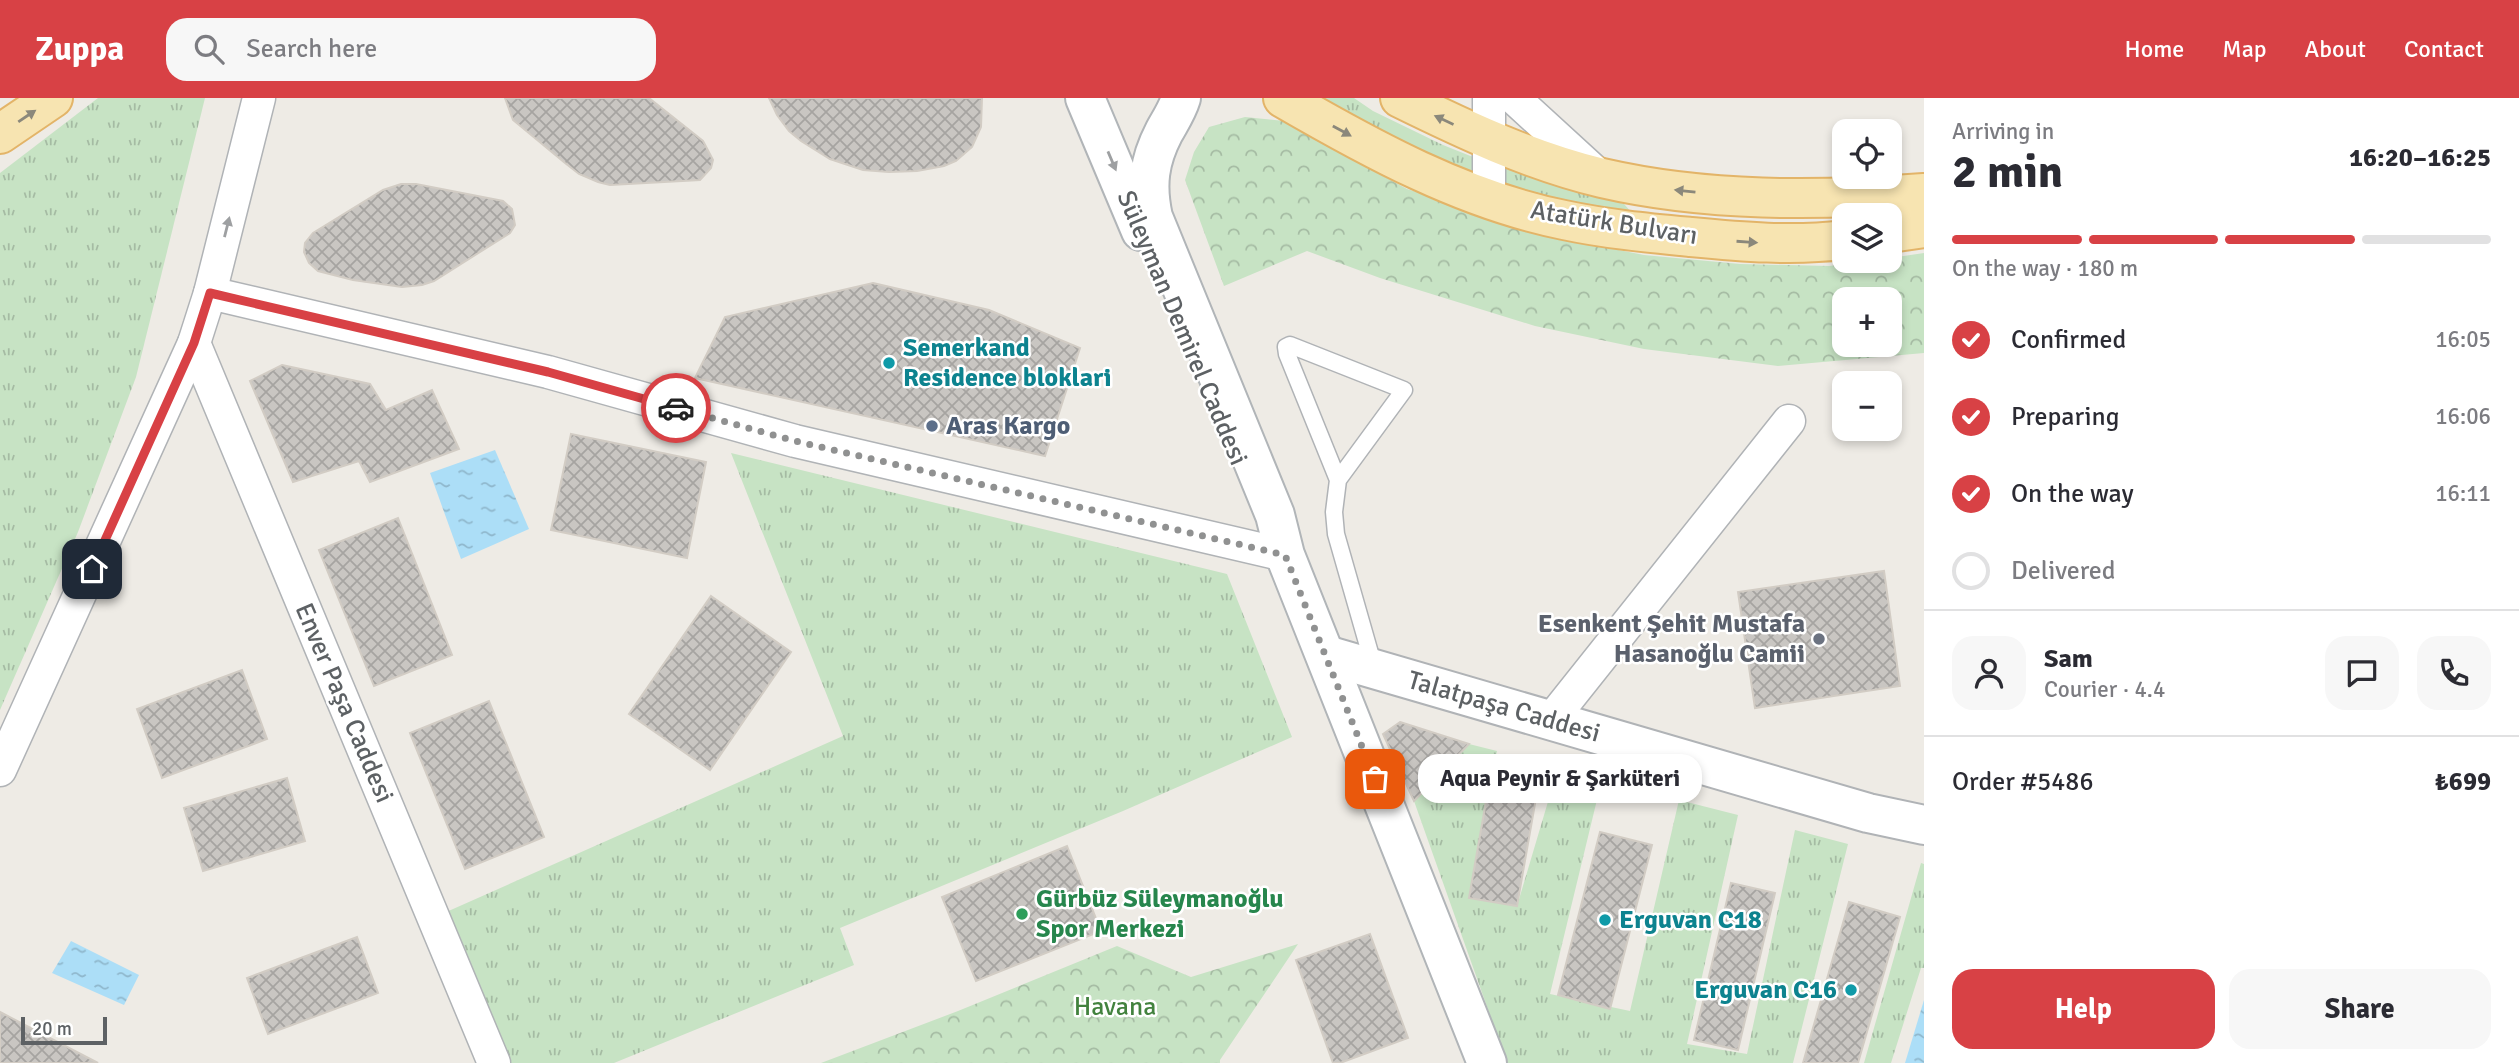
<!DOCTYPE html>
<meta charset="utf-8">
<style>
body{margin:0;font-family:Signika,sans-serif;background:#f7f7f7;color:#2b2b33;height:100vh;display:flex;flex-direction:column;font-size:26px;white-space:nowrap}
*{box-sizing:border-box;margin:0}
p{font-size:23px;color:#7c7c81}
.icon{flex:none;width:38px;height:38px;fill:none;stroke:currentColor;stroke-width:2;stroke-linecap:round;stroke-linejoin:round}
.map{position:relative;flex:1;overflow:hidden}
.panel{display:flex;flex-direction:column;background:#fff;width:595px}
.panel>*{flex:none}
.fabs{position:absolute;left:1832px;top:21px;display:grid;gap:14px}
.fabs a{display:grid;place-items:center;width:70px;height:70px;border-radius:14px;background:#fff;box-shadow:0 4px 10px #0003;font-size:35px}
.scale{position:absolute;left:21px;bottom:18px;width:86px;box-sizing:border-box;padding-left:7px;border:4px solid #5d6164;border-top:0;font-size:19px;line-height:24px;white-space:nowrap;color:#5d6164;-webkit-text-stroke:5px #fff;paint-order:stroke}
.pin{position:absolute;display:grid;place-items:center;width:60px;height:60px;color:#fff;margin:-30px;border-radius:14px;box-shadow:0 4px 10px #0006}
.courier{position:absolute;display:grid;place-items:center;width:70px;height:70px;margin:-35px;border:5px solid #d84145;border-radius:50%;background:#fff;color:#222;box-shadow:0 2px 9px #0007}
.bubble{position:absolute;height:49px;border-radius:21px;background:#fff;box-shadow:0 4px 10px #0003;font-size:23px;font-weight:800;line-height:49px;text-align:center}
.head em{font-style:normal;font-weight:800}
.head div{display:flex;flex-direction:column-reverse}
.head{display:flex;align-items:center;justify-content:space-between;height:119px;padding:0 28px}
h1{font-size:46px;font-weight:800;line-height:52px}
.bar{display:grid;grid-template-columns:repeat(4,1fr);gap:10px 7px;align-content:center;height:84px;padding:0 28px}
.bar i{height:9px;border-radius:5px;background:#e1e1e2}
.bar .selected{background:#d84145}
.bar p{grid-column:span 4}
.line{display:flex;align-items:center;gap:18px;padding:0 28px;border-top:2px solid #e1e1e2}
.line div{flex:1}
.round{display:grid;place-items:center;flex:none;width:74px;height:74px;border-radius:21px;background:#f7f7f7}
ol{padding:0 28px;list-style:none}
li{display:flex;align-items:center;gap:21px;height:77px}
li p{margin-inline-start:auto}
li .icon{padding:7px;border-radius:50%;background:#d84145;color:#fff;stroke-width:4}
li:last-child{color:#7c7c81}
li i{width:38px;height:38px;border:4px solid #e1e1e2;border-radius:50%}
.action{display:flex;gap:14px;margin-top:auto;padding:14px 28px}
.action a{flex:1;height:80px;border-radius:21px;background:#d84145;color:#fff;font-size:28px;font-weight:800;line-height:80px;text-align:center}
.action a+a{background:#f7f7f7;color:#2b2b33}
header{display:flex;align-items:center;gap:42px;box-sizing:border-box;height:98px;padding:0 35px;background:#d84145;color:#fff}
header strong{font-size:33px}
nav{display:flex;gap:38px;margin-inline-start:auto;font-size:24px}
.search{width:490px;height:63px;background:#f7f7f7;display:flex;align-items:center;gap:18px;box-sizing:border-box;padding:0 24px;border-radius:21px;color:#7c7c81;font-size:26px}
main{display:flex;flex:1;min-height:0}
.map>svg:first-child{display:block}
.grass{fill:url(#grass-tufts)}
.park{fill:url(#park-crowns);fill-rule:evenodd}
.water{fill:url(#water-ripples)}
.building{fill:url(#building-cross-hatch);stroke:#d2ccc4;stroke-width:2}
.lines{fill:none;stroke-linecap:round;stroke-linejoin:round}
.service-casing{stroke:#b0b3b6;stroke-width:19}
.minor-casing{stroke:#b0b3b6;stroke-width:35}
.tertiary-casing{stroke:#b0b3b6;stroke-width:42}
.secondary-casing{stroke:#b1b5b8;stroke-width:42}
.primary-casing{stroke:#e3b468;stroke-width:42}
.service{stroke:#fff;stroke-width:16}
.minor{stroke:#fff;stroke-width:32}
.tertiary{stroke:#fff;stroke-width:38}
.secondary{stroke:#fff;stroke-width:38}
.primary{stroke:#f7e4b1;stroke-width:38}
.oneway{fill:#8b887b}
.oneway2{fill:#9ea0a2}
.done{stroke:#909191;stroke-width:7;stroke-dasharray:0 12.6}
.route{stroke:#d84145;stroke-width:9}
.culture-dot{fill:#0f9aa8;stroke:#fff;stroke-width:2.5}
.service-dot{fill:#5c6f8a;stroke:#fff;stroke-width:2.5}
.worship-dot{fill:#6b7280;stroke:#fff;stroke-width:2.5}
.leisure-dot{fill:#2e9e5b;stroke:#fff;stroke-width:2.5}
.labels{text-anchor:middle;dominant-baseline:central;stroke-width:5;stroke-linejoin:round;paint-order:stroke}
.street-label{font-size:26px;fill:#5d6164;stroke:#fff}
.culture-label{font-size:26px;font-weight:bold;fill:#0d838f;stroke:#fff;text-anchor:start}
.service-label{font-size:26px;font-weight:bold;fill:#4e5e75;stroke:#fff;text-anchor:start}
.worship-label{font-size:26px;font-weight:bold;fill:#5b616d;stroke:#fff;text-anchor:end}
.leisure-label{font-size:26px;font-weight:bold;fill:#27864d;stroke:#fff;text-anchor:start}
.park-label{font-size:26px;fill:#42823e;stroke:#fff}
</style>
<header>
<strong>Zuppa</strong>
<div class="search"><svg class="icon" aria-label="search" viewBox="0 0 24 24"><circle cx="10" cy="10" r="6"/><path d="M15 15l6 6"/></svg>Search here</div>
<nav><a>Home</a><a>Map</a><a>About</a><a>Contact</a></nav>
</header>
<main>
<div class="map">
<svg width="1924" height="965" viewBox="0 0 1924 965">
<defs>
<pattern id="grass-tufts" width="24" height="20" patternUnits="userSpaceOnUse" patternTransform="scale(1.75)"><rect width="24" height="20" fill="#c7e3c4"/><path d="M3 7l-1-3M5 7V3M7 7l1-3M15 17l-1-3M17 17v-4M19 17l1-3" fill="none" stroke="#a5bba3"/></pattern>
<pattern id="park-crowns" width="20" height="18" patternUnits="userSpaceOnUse" patternTransform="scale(1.75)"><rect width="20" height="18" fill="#c7e3c4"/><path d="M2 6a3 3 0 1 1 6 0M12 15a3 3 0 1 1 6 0" fill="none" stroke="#a5bba3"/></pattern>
<pattern id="water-ripples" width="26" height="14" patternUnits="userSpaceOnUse" patternTransform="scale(1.75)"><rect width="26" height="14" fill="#acdef7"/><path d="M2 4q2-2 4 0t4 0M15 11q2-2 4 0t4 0" fill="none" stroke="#8fb7cc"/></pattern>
<pattern id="building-cross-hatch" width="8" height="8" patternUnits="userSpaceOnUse" patternTransform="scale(1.75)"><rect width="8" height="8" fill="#c9c6c2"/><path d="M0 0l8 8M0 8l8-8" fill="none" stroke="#a6a4a1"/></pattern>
</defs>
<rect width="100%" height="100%" fill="#eeebe5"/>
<g class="grass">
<path d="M 98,0 L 205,0 L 136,279 L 78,434 L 0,612 L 0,75 Z"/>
<path d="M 1323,0 L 1354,0 L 1373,13 L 1443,47 L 1493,67 L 1624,106 L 1633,116 L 1548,103 L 1440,64 L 1366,28 Z"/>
<path d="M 731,355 L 1227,476 L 1292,639 L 1123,713 L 840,830 L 854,867 L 614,965 L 494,965 L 435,819 L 843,638 Z"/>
<path d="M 1469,646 L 1497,653 L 1488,692 L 1470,799 L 1517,808 L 1558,670 L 1602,681 L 1550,896 L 1630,913 L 1679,702 L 1738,717 L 1687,946 L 1747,956 L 1795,732 L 1848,746 L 1793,965 L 1507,965 L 1414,703 Z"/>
<path d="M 1921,765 L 1924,766 L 1924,870 L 1921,870 L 1891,965 L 1864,965 Z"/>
</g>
<g class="park">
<path d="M 1245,19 L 1284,23 L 1407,91 L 1568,142 L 1644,157 L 1740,166 L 1829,168 L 1870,163 L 1890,163 L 1890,160 L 1924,155 L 1924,255 L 1778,268 L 1644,251 L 1535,228 L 1380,180 L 1307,153 L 1224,188 L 1185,82 L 1194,54 L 1209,29 ZM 1844,201 L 1890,201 L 1890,247 L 1844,247 Z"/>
<path d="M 1298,846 L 1220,962 L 1220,965 L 821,965 L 958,913 L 1117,848 L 1191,879 Z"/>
</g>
<g class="water">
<path d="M 495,352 L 529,431 L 461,461 L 430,375 Z"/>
<path d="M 71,843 L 139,877 L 124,907 L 52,875 Z"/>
<path d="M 1924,902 L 1924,965 L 1905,965 Z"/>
</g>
<g class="building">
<path d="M 505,0 L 649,0 L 703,43 L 713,62 L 711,70 L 700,82 L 610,87 L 598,84 L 579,76 L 565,65 L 513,22 Z"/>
<path d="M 769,0 L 982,0 L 981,29 L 972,49 L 956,63 L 944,68 L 917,73 L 889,74 L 863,72 L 830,61 L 801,43 L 789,33 L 777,17 Z"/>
<path d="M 401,86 L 416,86 L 503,103 L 512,111 L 515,127 L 510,135 L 434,183 L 422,187 L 402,189 L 353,182 L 318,173 L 309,165 L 304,154 L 305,145 L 313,135 L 383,92 Z"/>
<path d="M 873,185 L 989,212 L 1080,250 L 1045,358 L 695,280 L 725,219 Z"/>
<path d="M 282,267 L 370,286 L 386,312 L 432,292 L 459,351 L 370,384 L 359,363 L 293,384 L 250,283 Z"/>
<path d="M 571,336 L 706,364 L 687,460 L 551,432 Z"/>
<path d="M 398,420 L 452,557 L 374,588 L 319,452 Z"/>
<path d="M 1884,473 L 1900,588 L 1755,610 L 1738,494 Z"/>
<path d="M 711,498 L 791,554 L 710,672 L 629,616 Z"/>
<path d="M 242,572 L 267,641 L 162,680 L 137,611 Z"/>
<path d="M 489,603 L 544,739 L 465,771 L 410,635 Z"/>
<path d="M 1400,624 L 1469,646 L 1414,703 L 1383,636 Z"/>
<path d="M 287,680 L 305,743 L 203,773 L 184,710 Z"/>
<path d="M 1488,692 L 1536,700 L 1517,808 L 1469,800 Z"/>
<path d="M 1600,734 L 1652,747 L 1610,911 L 1558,897 Z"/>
<path d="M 1067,748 L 1101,833 L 976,883 L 942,799 Z"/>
<path d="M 1731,785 L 1775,795 L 1738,952 L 1694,942 Z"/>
<path d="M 1849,804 L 1900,819 L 1858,965 L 1803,965 Z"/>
<path d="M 1370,836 L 1408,940 L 1340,965 L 1333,965 L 1296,862 Z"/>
<path d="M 357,839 L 378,895 L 268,936 L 247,880 Z"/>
<path d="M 0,914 L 98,965 L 0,965 Z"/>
</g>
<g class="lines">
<defs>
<path id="service" d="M 1338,382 L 1287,256 L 1286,249 L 1290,247 L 1404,292 L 1338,382 L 1334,414 L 1336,436 L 1374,569"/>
<g id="minor">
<path d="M 1514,0 L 1597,76"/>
<path d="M 1489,100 L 1489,0"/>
<path d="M 210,195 L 548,274 L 795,343 L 1285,457"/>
<path d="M 194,245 L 494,965"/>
<path d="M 1551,622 L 1789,323"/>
<path d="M 0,672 L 194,245 L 210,195 L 259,0"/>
</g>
<path id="tertiary" d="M 1326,557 L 1868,715 L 1924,727"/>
<g id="secondary">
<path d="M 1085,0 L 1141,133"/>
<path d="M 1181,0 C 1177,13 1170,23 1164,34 C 1149,63 1146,87 1153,119 L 1275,417 L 1285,457 L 1487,965"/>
</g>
<g id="primary">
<path d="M 1283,0 C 1371,51 1464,102 1564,122 C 1606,131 1649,135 1691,139 C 1742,144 1793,148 1844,142"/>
<path d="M 1400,0 C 1465,32 1531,63 1602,80 C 1706,104 1818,103 1924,95"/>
<path d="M 0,36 L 53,0"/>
<path d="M 1890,135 L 1924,130"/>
</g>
</defs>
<use href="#service" class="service-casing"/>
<use href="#minor" class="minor-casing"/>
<use href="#tertiary" class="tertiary-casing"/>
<use href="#secondary" class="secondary-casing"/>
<use href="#primary" class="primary-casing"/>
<use href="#service" class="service"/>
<use href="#minor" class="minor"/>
<use href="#tertiary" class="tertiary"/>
<use href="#secondary" class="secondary"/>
<use href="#primary" class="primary"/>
</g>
<defs><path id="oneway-solid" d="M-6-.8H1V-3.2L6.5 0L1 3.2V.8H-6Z" transform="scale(1.75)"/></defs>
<g class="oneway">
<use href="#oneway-solid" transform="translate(27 18) rotate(-34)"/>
<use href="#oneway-solid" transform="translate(1444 22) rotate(-155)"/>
<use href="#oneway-solid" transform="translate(1342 33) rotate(29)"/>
<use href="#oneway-solid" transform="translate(1685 93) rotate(-174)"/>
<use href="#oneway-solid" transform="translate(1747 144) rotate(4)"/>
</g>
<g class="oneway2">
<use href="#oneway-solid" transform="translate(1112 63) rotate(67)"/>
<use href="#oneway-solid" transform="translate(227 129) rotate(-76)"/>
</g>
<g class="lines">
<path class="done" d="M 676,310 L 795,343 L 1285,457 L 1375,681"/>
<path class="route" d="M 92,471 L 194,245 L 210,195 L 548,274 L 676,310"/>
</g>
<g class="culture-dot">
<circle cx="889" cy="265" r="7"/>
<circle cx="1605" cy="822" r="7"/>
<circle cx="1851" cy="892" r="7"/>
</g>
<circle class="service-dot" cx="932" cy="328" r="7"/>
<circle class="worship-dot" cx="1819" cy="541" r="7"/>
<circle class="leisure-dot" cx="1022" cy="816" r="7"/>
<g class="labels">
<g class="street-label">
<text transform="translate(1614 125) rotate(9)">Atatürk Bulvarı</text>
<text transform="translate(1182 230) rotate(67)">Süleyman Demirel Caddesi</text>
<text transform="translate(344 605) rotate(67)">Enver Paşa Caddesi</text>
<text transform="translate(1504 609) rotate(16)">Talatpaşa Caddesi</text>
</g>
<g class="culture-label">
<text x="903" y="250">Semerkand<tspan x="903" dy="30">Residence bloklari</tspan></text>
<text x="1619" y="822">Erguvan C18</text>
<text x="1837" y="892" text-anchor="end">Erguvan C16</text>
</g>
<g class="service-label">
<text x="946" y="328">Aras Kargo</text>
</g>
<g class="worship-label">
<text x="1805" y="526">Esenkent Şehit Mustafa<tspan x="1805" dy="30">Hasanoğlu Camii</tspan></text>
</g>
<g class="leisure-label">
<text x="1036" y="801">Gürbüz Süleymanoğlu<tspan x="1036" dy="30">Spor Merkezi</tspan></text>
</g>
<g class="park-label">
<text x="1115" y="909">Havana</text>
</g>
</g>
</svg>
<div class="fabs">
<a><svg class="icon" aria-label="locate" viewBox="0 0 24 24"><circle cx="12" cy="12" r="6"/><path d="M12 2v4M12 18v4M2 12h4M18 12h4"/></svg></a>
<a><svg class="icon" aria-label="layers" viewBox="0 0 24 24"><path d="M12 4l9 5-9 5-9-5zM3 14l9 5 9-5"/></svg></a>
<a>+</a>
<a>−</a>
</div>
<div class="scale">20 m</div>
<div class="pin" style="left:1375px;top:681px;background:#ea580c"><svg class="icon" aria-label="bag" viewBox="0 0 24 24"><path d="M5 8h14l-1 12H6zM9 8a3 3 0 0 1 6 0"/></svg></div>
<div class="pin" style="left:92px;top:471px;background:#1f2937"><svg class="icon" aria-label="home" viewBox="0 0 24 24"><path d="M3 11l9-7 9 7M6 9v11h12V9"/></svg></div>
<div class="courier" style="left:676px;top:310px"><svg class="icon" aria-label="car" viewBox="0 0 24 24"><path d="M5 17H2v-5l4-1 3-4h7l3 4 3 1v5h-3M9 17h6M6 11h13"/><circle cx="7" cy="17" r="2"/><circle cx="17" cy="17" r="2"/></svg></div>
<div class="bubble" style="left:1418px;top:656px;width:284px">Aqua Peynir &amp; Şarküteri</div>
</div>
<section class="panel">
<div class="head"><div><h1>2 min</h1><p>Arriving in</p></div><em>16:20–16:25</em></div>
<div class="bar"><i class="selected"></i><i class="selected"></i><i class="selected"></i><i></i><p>On the way · 180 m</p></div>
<ol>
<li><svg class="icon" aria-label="check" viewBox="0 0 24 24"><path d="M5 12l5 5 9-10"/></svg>Confirmed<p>16:05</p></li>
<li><svg class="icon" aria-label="check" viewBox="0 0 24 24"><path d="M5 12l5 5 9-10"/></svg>Preparing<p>16:06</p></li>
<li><svg class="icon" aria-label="check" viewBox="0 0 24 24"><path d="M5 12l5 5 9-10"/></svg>On the way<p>16:11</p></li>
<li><i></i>Delivered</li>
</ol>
<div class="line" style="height:126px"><a class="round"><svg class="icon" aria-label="person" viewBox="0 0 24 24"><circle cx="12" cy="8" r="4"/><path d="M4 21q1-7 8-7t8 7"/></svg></a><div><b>Sam</b><p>Courier · 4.4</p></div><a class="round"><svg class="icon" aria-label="chat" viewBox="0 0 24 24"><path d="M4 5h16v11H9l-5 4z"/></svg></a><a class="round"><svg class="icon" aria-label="phone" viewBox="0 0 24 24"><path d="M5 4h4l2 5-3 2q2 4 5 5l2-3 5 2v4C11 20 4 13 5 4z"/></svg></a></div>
<div class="line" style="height:91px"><div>Order #5486</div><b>₺699</b></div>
<div class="action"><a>Help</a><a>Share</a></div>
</section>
</main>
